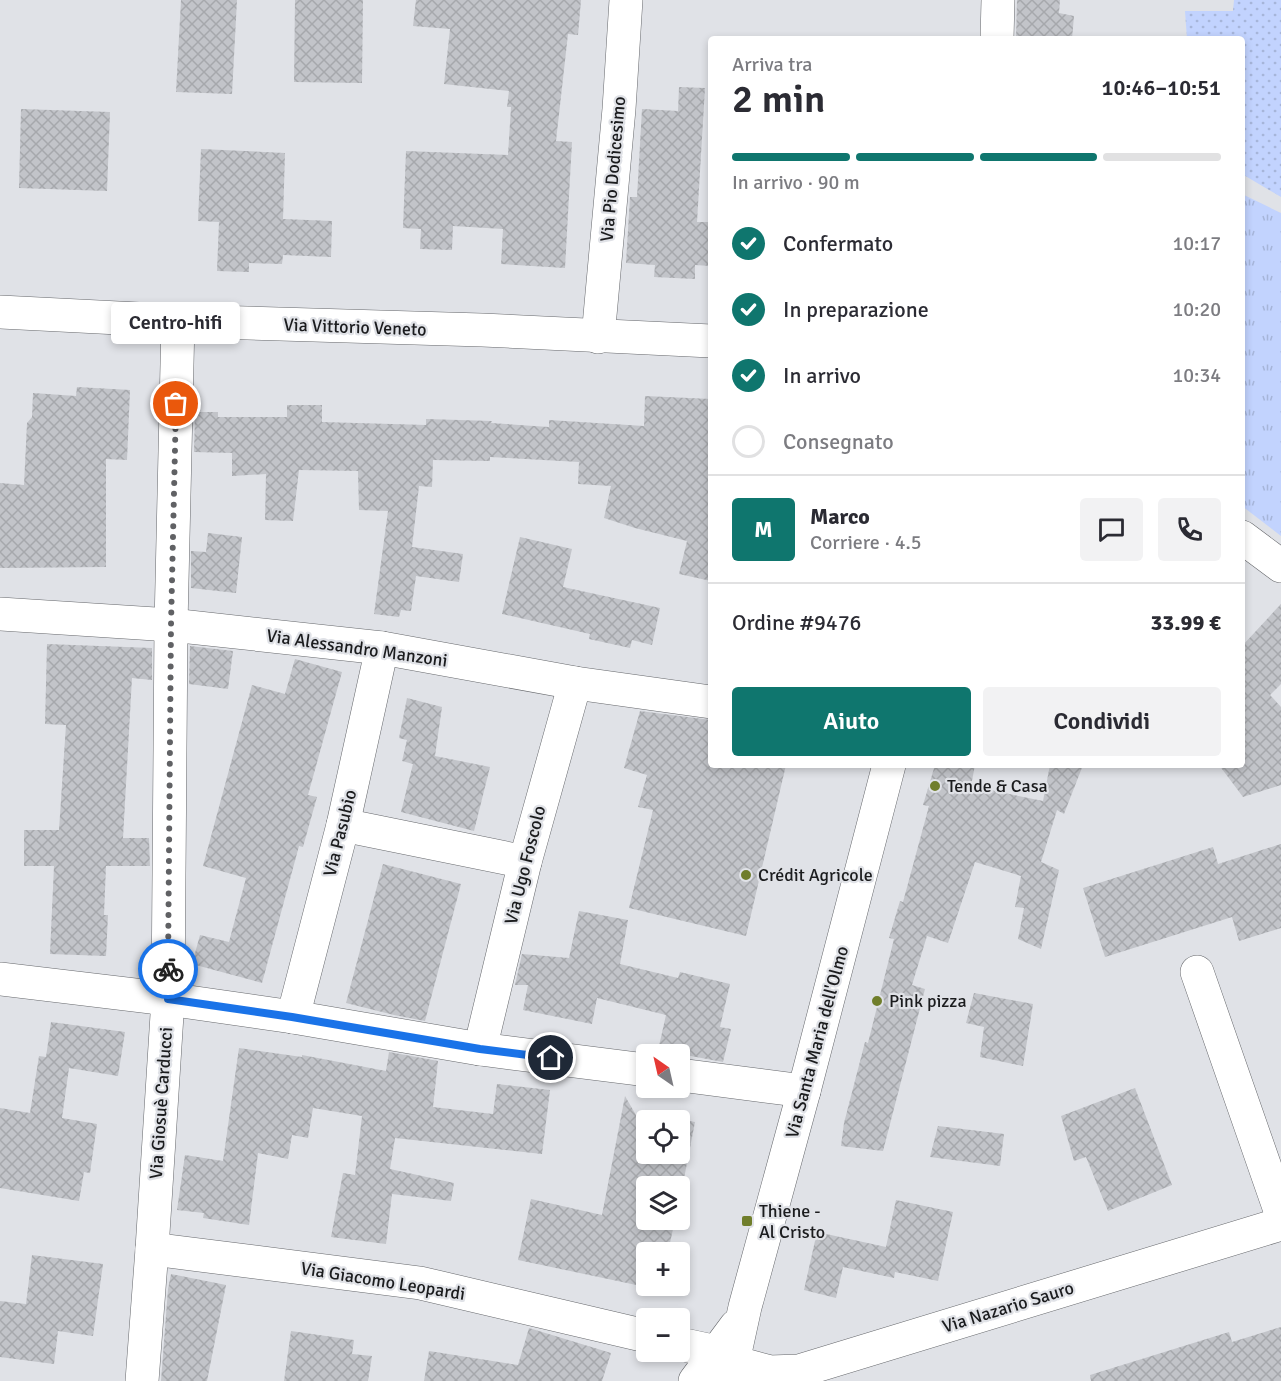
<!DOCTYPE html>
<html lang="it">
<meta charset="utf-8">
<style>
body{margin:0;font-family:Signika,sans-serif;background:#f2f2f3;color:#2b2b33;height:100vh;display:flex;flex-direction:column;font-size:22px;white-space:nowrap}
*{box-sizing:border-box;margin:0}
p{font-size:20px;color:#7c7c81}
.icon{flex:none;width:33px;height:33px;fill:none;stroke:currentColor;stroke-width:2;stroke-linecap:round;stroke-linejoin:round}
.map{position:relative;flex:1;overflow:hidden}
.drawer{position:absolute;left:708px;top:36px;width:537px;height:732px;display:flex;flex-direction:column;background:#fff;border-radius:6px;box-shadow:0 3px 9px #0003}
.drawer>*{flex:none}
.needle{width:39px;rotate:326deg}
.fabs{position:absolute;left:636px;top:1044px;display:grid;gap:12px}
.fabs a{display:grid;place-items:center;width:54px;height:54px;border-radius:6px;background:#fff;box-shadow:0 3px 9px #0003;font-size:30px}
.pin{position:absolute;display:grid;place-items:center;width:51px;height:51px;color:#fff;margin:-26px;border:3px solid #fff;border-radius:50%;box-shadow:0 2px 6px #0007}
.courier{position:absolute;display:grid;place-items:center;width:60px;height:60px;margin:-30px;border:4px solid #1a73e8;border-radius:50%;background:#fff;color:#222;box-shadow:0 2px 8px #0007}
.bubble{position:absolute;height:42px;border-radius:6px;background:#fff;box-shadow:0 3px 9px #0003;font-size:20px;font-weight:600;line-height:42px;text-align:center}
.headline em{font-style:normal;font-weight:600}
.headline div{display:flex;flex-direction:column-reverse}
.headline{display:flex;align-items:center;justify-content:space-between;height:102px;padding:0 24px}
h1{font-size:39px;font-weight:600;line-height:45px}
.bar{display:grid;grid-template-columns:repeat(4,1fr);gap:9px 6px;align-content:center;height:72px;padding:0 24px}
.bar i{height:8px;border-radius:4px;background:#e1e1e2}
.bar .current{background:#0f766e}
.bar p{grid-column:span 4}
.line{display:flex;align-items:center;gap:15px;padding:0 24px;border-top:2px solid #e1e1e2}
.line div{flex:1}
.round{display:grid;place-items:center;flex:none;width:63px;height:63px;border-radius:6px;background:#f2f2f3}
ol{padding:0 24px;list-style:none}
li{display:flex;align-items:center;gap:18px;height:66px}
li p{margin-inline-start:auto}
li .icon{padding:6px;border-radius:50%;background:#0f766e;color:#fff;stroke-width:4}
li:last-child{color:#7c7c81}
li i{width:33px;height:33px;border:3px solid #e1e1e2;border-radius:50%}
.button{display:flex;gap:12px;margin-top:auto;padding:12px 24px}
.button a{flex:1;height:69px;border-radius:6px;background:#0f766e;color:#fff;font-size:24px;font-weight:600;line-height:69px;text-align:center}
.button a+a{background:#f2f2f3;color:#2b2b33}
.map>svg:first-child{display:block}
.grass{fill:url(#grass-tufts)}
.garden{fill:url(#garden-dots)}
.building{fill:url(#building-cross-hatch);fill-rule:evenodd}
.lines{fill:none;stroke-linecap:round;stroke-linejoin:round}
.minor-casing{stroke:#66686c;stroke-width:34}
.major-casing{stroke:#66686c;stroke-width:34}
.minor{stroke:#fff;stroke-width:33}
.major{stroke:#fff;stroke-width:33}
.done{stroke:#606164;stroke-width:6;stroke-dasharray:0 10.8}
.route{stroke:#1a73e8;stroke-width:8}
.poi-dot{fill:#707e2b;stroke:#e0e2e7;stroke-width:2}
.labels{text-anchor:middle;dominant-baseline:central;stroke-width:4.5;stroke-linejoin:round;paint-order:stroke}
.street-label{font-size:18px;fill:#1b1c1e;stroke:#e0e2e7}
.poi-label{font-size:18px;fill:#1b1c1e;stroke:#e0e2e7;text-anchor:start}
</style>
<div class="map">
<svg width="1281" height="1381" viewBox="0 0 1281 1381">
<defs>
<pattern id="grass-tufts" width="24" height="20" patternUnits="userSpaceOnUse" patternTransform="scale(1.5)"><rect width="24" height="20" fill="#c2d3fe"/><path d="M3 7l-1-3M5 7V3M7 7l1-3M15 17l-1-3M17 17v-4M19 17l1-3" fill="none" stroke="#a6b5d9"/></pattern>
<pattern id="garden-dots" width="8" height="8" patternUnits="userSpaceOnUse" patternTransform="scale(1.5)"><rect width="8" height="8" fill="#c2d3fe"/><path d="M2 2h.1M6 6h.1" fill="none" stroke="#a6b5d9" stroke-width="1.8" stroke-linecap="round"/></pattern>
<pattern id="building-cross-hatch" width="8" height="8" patternUnits="userSpaceOnUse" patternTransform="scale(1.5)"><rect width="8" height="8" fill="#c2c4c9"/><path d="M0 0l8 8M0 8l8-8" fill="none" stroke="#a6a8ac"/></pattern>
</defs>
<rect width="100%" height="100%" fill="#e0e2e7"/>
<path class="grass" d="M 1242,194 L 1281,213 L 1281,536 L 1242,506 Z"/>
<path class="garden" d="M 1234,0 L 1281,0 L 1281,197 L 1242,174 L 1242,39 L 1187,39 L 1185,11 L 1233,11 Z"/>
<g class="building">
<path d="M 181,0 L 237,0 L 232,94 L 176,92 Z"/>
<path d="M 295,0 L 363,0 L 362,83 L 294,82 Z"/>
<path d="M 416,0 L 581,0 L 578,35 L 568,34 L 556,141 L 572,142 L 565,268 L 501,264 L 503,229 L 453,226 L 452,250 L 420,249 L 421,229 L 403,228 L 406,151 L 508,155 L 511,107 L 507,107 L 509,91 L 444,84 L 450,29 L 413,26 Z"/>
<path d="M 1017,0 L 1060,0 L 1059,13 L 1074,16 L 1072,39 L 1016,39 Z"/>
<path d="M 679,87 L 705,88 L 697,222 L 711,222 L 711,266 L 695,265 L 695,279 L 654,277 L 655,265 L 626,263 L 630,197 L 637,197 L 642,109 L 678,111 Z"/>
<path d="M 21,109 L 110,112 L 107,191 L 19,188 Z"/>
<path d="M 201,149 L 285,153 L 283,219 L 332,221 L 331,257 L 283,255 L 282,264 L 249,263 L 249,272 L 217,271 L 219,222 L 198,221 Z"/>
<path d="M 77,387 L 130,390 L 127,460 L 106,459 L 106,567 L 0,568 L 0,483 L 24,485 L 27,423 L 32,417 L 33,393 L 76,396 Z"/>
<path d="M 645,396 L 711,399 L 711,581 L 679,574 L 687,541 L 635,528 L 604,518 L 611,486 L 578,484 L 579,462 L 490,457 L 490,461 L 433,460 L 432,487 L 419,486 L 412,547 L 463,554 L 459,582 L 416,576 L 411,611 L 401,610 L 399,617 L 374,614 L 388,511 L 359,510 L 358,471 L 299,470 L 293,521 L 265,520 L 266,474 L 232,476 L 232,453 L 194,452 L 195,412 L 218,412 L 218,417 L 287,417 L 287,405 L 322,405 L 322,422 L 426,425 L 426,419 L 492,421 L 491,423 L 549,427 L 549,420 L 644,426 Z"/>
<path d="M 208,533 L 242,537 L 236,593 L 191,588 L 191,551 L 206,552 Z"/>
<path d="M 520,537 L 572,549 L 563,587 L 660,608 L 652,645 L 632,640 L 630,648 L 589,639 L 590,634 L 502,614 Z"/>
<path d="M 1281,604 L 1281,684 L 1270,695 L 1281,707 L 1281,785 L 1243,797 L 1219,765 L 1242,765 L 1242,646 Z"/>
<path d="M 47,644 L 152,648 L 152,680 L 132,678 L 123,838 L 149,838 L 150,866 L 106,866 L 104,915 L 108,915 L 106,956 L 50,954 L 54,866 L 24,866 L 24,830 L 59,830 L 66,725 L 45,724 Z"/>
<path d="M 190,646 L 233,651 L 228,689 L 189,684 Z"/>
<path d="M 295,659 L 342,672 L 308,795 L 317,797 L 303,847 L 299,846 L 262,983 L 192,964 L 200,935 L 229,942 L 246,878 L 203,866 L 252,685 L 285,694 Z"/>
<path d="M 407,698 L 442,707 L 435,756 L 490,767 L 474,831 L 401,812 L 413,764 L 402,761 L 407,740 L 399,738 Z"/>
<path d="M 640,711 L 711,720 L 711,765 L 786,765 L 746,936 L 629,908 L 653,810 L 638,807 L 647,775 L 624,768 Z"/>
<path d="M 935,765 L 975,765 L 971,786 L 1043,801 L 1050,765 L 1083,765 L 1064,814 L 1057,810 L 1041,862 L 1059,870 L 1041,949 L 1018,939 L 1024,908 L 1015,907 L 1021,876 L 975,862 L 948,943 L 927,936 L 912,985 L 925,989 L 883,1151 L 841,1146 L 844,1123 L 865,1042 L 868,1043 L 894,939 L 889,938 L 900,901 L 903,902 L 929,806 L 923,805 Z"/>
<path d="M 1281,844 L 1281,928 L 1239,941 L 1232,917 L 1105,957 L 1083,888 L 1213,847 L 1218,864 Z"/>
<path d="M 383,864 L 461,884 L 425,1021 L 394,1015 L 346,1003 Z"/>
<path d="M 579,911 L 628,920 L 620,964 L 678,978 L 680,972 L 730,984 L 720,1027 L 731,1029 L 723,1062 L 680,1054 L 674,1050 L 659,1046 L 666,1015 L 597,998 L 592,1024 L 523,1010 L 528,985 L 515,985 L 522,954 L 569,958 Z"/>
<path d="M 974,993 L 1033,1004 L 1023,1066 L 980,1057 L 984,1027 L 966,1023 Z"/>
<path d="M 51,1022 L 125,1032 L 118,1076 L 69,1068 L 62,1118 L 97,1124 L 90,1173 L 84,1172 L 79,1201 L 0,1188 L 0,1108 L 30,1113 L 39,1056 L 46,1057 Z"/>
<path d="M 239,1048 L 302,1057 L 302,1055 L 386,1071 L 389,1052 L 438,1061 L 433,1107 L 493,1114 L 497,1084 L 550,1090 L 542,1154 L 395,1138 L 390,1169 L 454,1183 L 451,1201 L 392,1194 L 386,1244 L 331,1237 L 343,1173 L 355,1175 L 362,1116 L 313,1108 L 308,1138 L 292,1135 L 288,1159 L 258,1153 L 249,1225 L 203,1218 L 204,1213 L 177,1210 L 185,1155 L 223,1161 Z"/>
<path d="M 1135,1088 L 1172,1185 L 1108,1211 L 1086,1157 L 1074,1161 L 1061,1116 Z"/>
<path d="M 625,1096 L 640,1122 L 642,1112 L 695,1122 L 680,1199 L 680,1186 L 646,1186 L 646,1220 L 675,1220 L 668,1252 L 646,1252 L 646,1286 L 661,1286 L 660,1290 L 518,1260 L 531,1199 L 602,1215 ZM 646,1120 L 680,1120 L 680,1154 L 646,1154 Z"/>
<path d="M 938,1126 L 1004,1134 L 1000,1166 L 930,1157 Z"/>
<path d="M 896,1200 L 953,1212 L 938,1281 L 895,1272 L 894,1278 L 843,1267 L 836,1298 L 804,1290 L 817,1232 L 886,1247 Z"/>
<path d="M 32,1255 L 103,1264 L 93,1336 L 58,1331 L 54,1364 L 0,1357 L 0,1301 L 26,1304 Z"/>
<path d="M 171,1274 L 226,1285 L 207,1381 L 161,1381 L 168,1289 Z"/>
<path d="M 1281,1327 L 1281,1381 L 1091,1381 L 1090,1375 L 1229,1332 L 1232,1342 Z"/>
<path d="M 529,1328 L 611,1353 L 602,1381 L 424,1381 L 429,1351 L 518,1365 Z"/>
<path d="M 291,1331 L 354,1340 L 352,1354 L 372,1356 L 368,1381 L 284,1381 Z"/>
</g>
<g class="lines">
<defs>
<g id="minor">
<path d="M 997,39 L 998,0"/>
<path d="M 598,337 L 619,109 L 626,0"/>
<path d="M 0,614 L 171,625 L 382,648 L 575,683 L 711,702"/>
<path d="M 343,825 L 525,862"/>
<path d="M 1197,972 L 1281,1213"/>
<path d="M 0,979 L 168,999 L 293,1017 L 480,1049 L 646,1070"/>
<path d="M 293,1017 L 343,825 L 382,648"/>
<path d="M 480,1049 L 525,862 L 575,683"/>
<path d="M 680,1075 L 804,1091"/>
<path d="M 152,1249 L 420,1283 L 646,1336"/>
<path d="M 680,1344 L 717,1352"/>
<path d="M 733,1362 L 770,1372 L 799,1371 L 1281,1224"/>
<path d="M 142,1381 L 152,1249 L 168,999 L 171,625 L 178,321"/>
<path d="M 695,1381 L 736,1326"/>
</g>
<g id="major">
<path d="M 0,312 L 178,321 L 482,330 L 711,341"/>
<path d="M 1242,537 L 1281,566"/>
<path d="M 726,1381 L 733,1362 L 745,1307 L 804,1091 L 889,765"/>
</g>
</defs>
<use href="#minor" class="minor-casing"/>
<use href="#major" class="major-casing"/>
<use href="#minor" class="minor"/>
<use href="#major" class="major"/>
</g>
<g class="lines">
<path class="done" d="M 168,969 L 171,625 L 176,404"/>
<path class="route" d="M 168,969 L 168,999 L 292,1017 L 480,1049 L 551,1058"/>
</g>
<g class="poi-dot">
<circle cx="935" cy="786" r="6"/>
<circle cx="746" cy="875" r="6"/>
<circle cx="877" cy="1001" r="6"/>
<rect x="741" y="1215" width="12" height="12" rx="3"/>
</g>
<g class="labels">
<g class="street-label">
<text transform="translate(613 169) rotate(-85)">Via Pio Dodicesimo</text>
<text transform="translate(355 327) rotate(2)">Via Vittorio Veneto</text>
<text transform="translate(357 648) rotate(8)">Via Alessandro Manzoni</text>
<text transform="translate(340 833) rotate(-76)">Via Pasubio</text>
<text transform="translate(525 865) rotate(-76)">Via Ugo Foscolo</text>
<text transform="translate(817 1042) rotate(-75)">Via Santa Maria dell'Olmo</text>
<text transform="translate(161 1103) rotate(-86)">Via Giosuè Carducci</text>
<text transform="translate(383 1281) rotate(9)">Via Giacomo Leopardi</text>
<text transform="translate(1008 1307) rotate(-17)">Via Nazario Sauro</text>
</g>
<g class="poi-label">
<text x="947" y="786">Tende &amp; Casa</text>
<text x="758" y="875">Crédit Agricole</text>
<text x="889" y="1001">Pink pizza</text>
<text x="759" y="1211">Thiene -<tspan x="759" dy="21">Al Cristo</tspan></text>
</g>
</g>
</svg>
<div class="fabs">
<a><svg class="needle" viewBox="-14 -14 28 28"><path d="M0-13l5 13h-10z" fill="#e53935"/><path d="M0 13l5-13h-10z" fill="#7c7c81"/></svg></a>
<a><svg class="icon" aria-label="locate" viewBox="0 0 24 24"><circle cx="12" cy="12" r="6"/><path d="M12 2v4M12 18v4M2 12h4M18 12h4"/></svg></a>
<a><svg class="icon" aria-label="layers" viewBox="0 0 24 24"><path d="M12 4l9 5-9 5-9-5zM3 14l9 5 9-5"/></svg></a>
<a>+</a>
<a>−</a>
</div>
<div class="pin" style="left:176px;top:404px;background:#ea580c"><svg class="icon" aria-label="bag" viewBox="0 0 24 24"><path d="M5 8h14l-1 12H6zM9 8a3 3 0 0 1 6 0"/></svg></div>
<div class="pin" style="left:551px;top:1058px;background:#1f2937"><svg class="icon" aria-label="home" viewBox="0 0 24 24"><path d="M3 11l9-7 9 7M6 9v11h12V9"/></svg></div>
<div class="courier" style="left:168px;top:969px"><svg class="icon" aria-label="bike" viewBox="0 0 24 24"><circle cx="6" cy="16" r="4"/><circle cx="18" cy="16" r="4"/><path d="M6 16l4-8h5l3 8M10 8l3 8H6M13 5h3"/></svg></div>
<div class="bubble" style="left:111px;top:302px;width:129px">Centro-hifi</div>
<section class="drawer">
<div class="headline"><div><h1>2 min</h1><p>Arriva tra</p></div><em>10:46–10:51</em></div>
<div class="bar"><i class="current"></i><i class="current"></i><i class="current"></i><i></i><p>In arrivo · 90 m</p></div>
<ol>
<li><svg class="icon" aria-label="check" viewBox="0 0 24 24"><path d="M5 12l5 5 9-10"/></svg>Confermato<p>10:17</p></li>
<li><svg class="icon" aria-label="check" viewBox="0 0 24 24"><path d="M5 12l5 5 9-10"/></svg>In preparazione<p>10:20</p></li>
<li><svg class="icon" aria-label="check" viewBox="0 0 24 24"><path d="M5 12l5 5 9-10"/></svg>In arrivo<p>10:34</p></li>
<li><i></i>Consegnato</li>
</ol>
<div class="line" style="height:108px"><b class="round" style="background:#0f766e;color:#fff">M</b><div><b>Marco</b><p>Corriere · 4.5</p></div><a class="round"><svg class="icon" aria-label="chat" viewBox="0 0 24 24"><path d="M4 5h16v11H9l-5 4z"/></svg></a><a class="round"><svg class="icon" aria-label="phone" viewBox="0 0 24 24"><path d="M5 4h4l2 5-3 2q2 4 5 5l2-3 5 2v4C11 20 4 13 5 4z"/></svg></a></div>
<div class="line" style="height:78px"><div>Ordine #9476</div><b>33.99 €</b></div>
<div class="button"><a>Aiuto</a><a>Condividi</a></div>
</section>
</div>
